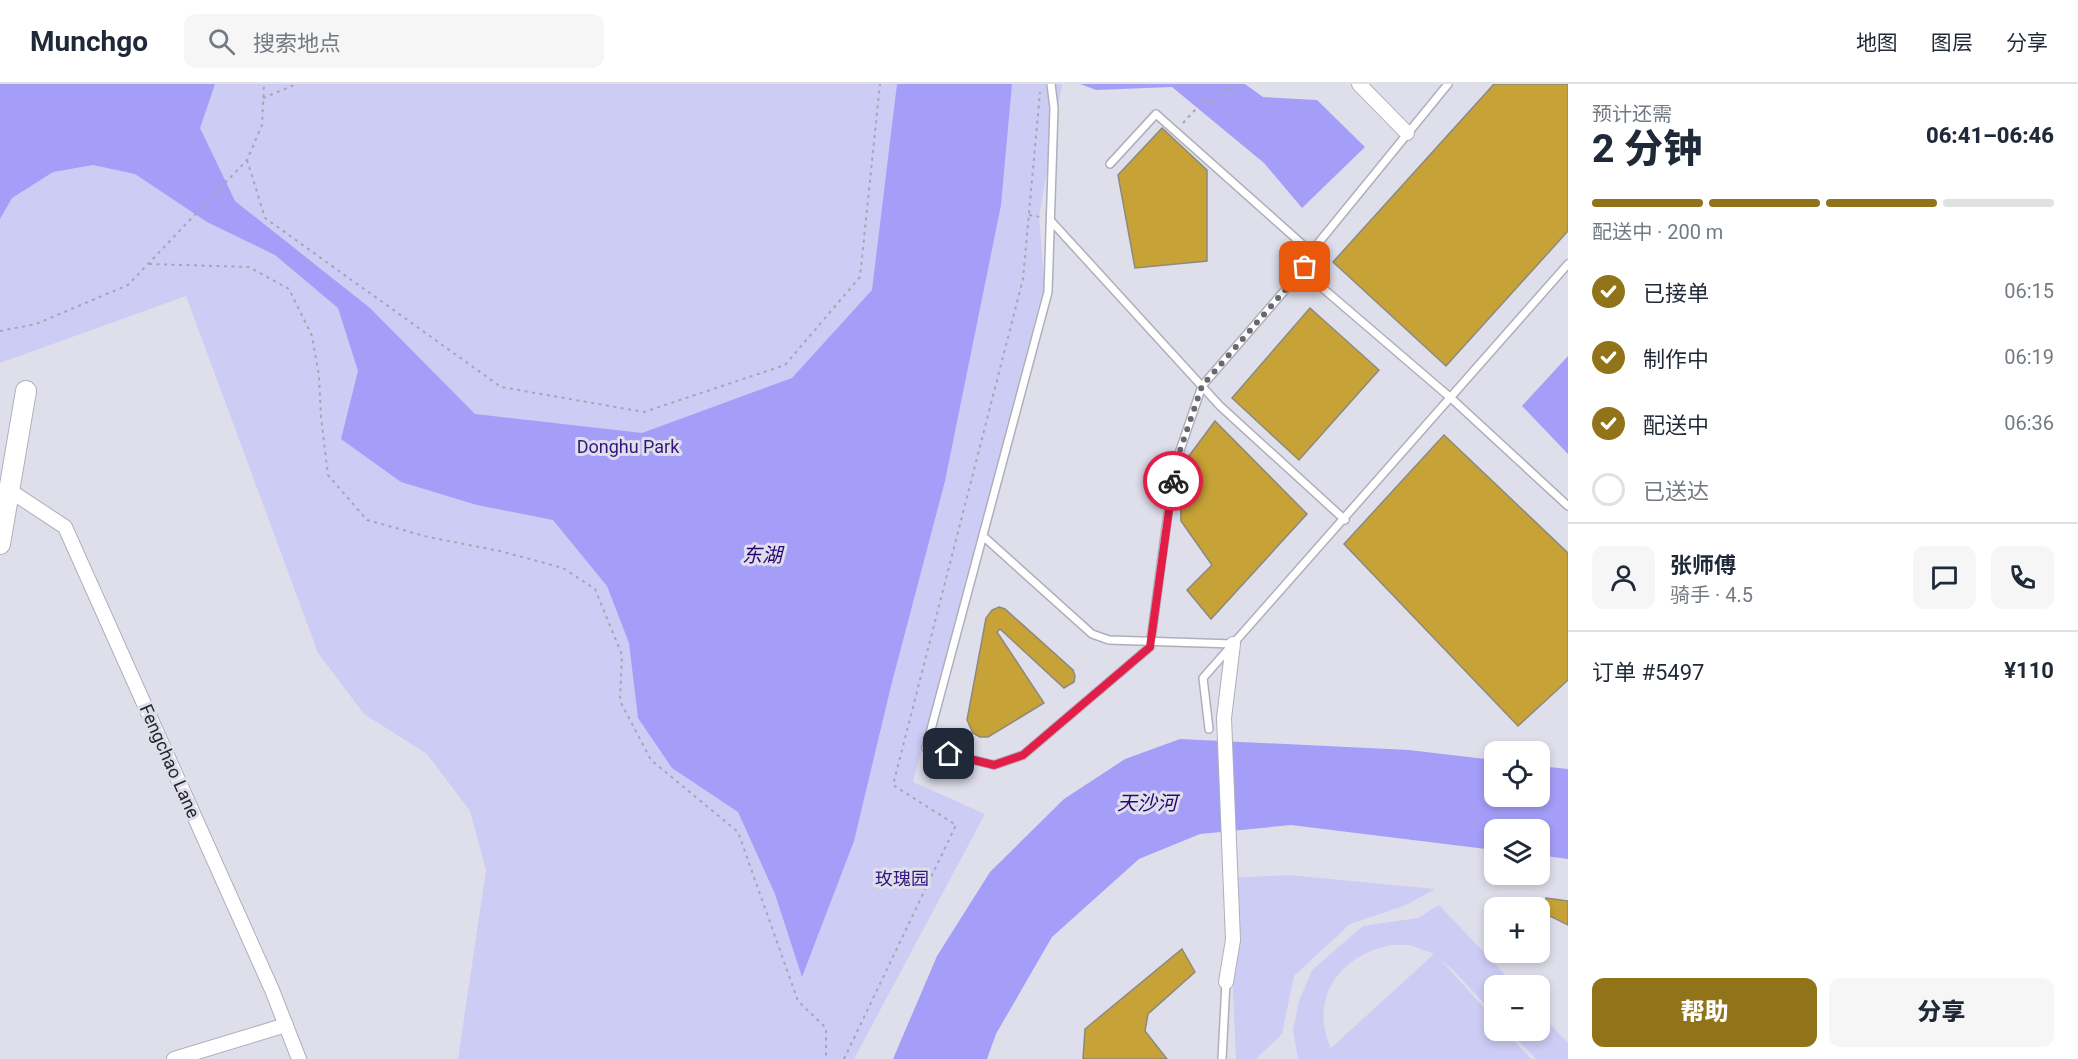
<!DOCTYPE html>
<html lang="zh">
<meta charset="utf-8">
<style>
body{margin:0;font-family:Roboto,"Noto Sans SC",sans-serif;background:#f6f6f7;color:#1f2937;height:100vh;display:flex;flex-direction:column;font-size:22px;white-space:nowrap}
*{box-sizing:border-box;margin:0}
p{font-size:20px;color:#747a83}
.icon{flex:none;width:33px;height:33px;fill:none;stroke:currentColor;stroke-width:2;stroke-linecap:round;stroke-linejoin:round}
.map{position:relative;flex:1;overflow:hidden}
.side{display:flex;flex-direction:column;background:#fff;width:510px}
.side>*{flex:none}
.tools{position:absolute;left:1484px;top:657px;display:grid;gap:12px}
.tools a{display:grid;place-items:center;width:66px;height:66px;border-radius:12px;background:#fff;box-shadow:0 3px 9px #0003;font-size:30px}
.pin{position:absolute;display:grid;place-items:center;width:51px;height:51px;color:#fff;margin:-26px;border-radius:12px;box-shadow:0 3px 9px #0006}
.courier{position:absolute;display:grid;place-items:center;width:60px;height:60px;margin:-30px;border:4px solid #e11d48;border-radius:50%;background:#fff;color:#222;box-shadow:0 2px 8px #0007}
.overview em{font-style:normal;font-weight:800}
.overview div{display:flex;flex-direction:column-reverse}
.overview{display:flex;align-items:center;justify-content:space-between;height:102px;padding:0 24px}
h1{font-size:39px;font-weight:800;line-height:45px}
.bar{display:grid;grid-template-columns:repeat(4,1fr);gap:9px 6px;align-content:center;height:72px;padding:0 24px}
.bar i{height:8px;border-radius:4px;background:#e0e1e3}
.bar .active{background:#917319}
.bar p{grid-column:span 4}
.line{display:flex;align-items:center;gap:15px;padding:0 24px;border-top:2px solid #e0e1e3}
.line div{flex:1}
.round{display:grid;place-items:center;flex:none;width:63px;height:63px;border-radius:12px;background:#f6f6f7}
ol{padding:0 24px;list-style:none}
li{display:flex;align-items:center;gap:18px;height:66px}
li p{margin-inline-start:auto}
li .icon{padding:6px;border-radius:50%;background:#917319;color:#fff;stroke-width:4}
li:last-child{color:#747a83}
li i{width:33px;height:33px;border:3px solid #e0e1e3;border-radius:50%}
.cta{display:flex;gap:12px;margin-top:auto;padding:12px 24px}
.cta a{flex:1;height:69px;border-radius:12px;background:#917319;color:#fff;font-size:24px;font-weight:800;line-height:69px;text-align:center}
.cta a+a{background:#f6f6f7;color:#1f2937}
header{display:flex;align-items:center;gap:36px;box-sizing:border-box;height:84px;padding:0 30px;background:#fff;border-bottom:2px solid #e0e1e3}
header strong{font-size:28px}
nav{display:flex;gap:33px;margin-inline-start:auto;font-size:21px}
.search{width:420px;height:54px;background:#f6f6f7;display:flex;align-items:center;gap:15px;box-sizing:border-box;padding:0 21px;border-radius:12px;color:#747a83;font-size:22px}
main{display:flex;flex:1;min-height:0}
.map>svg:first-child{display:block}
.green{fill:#cdccf5;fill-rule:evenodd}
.water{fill:#a49ef8}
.building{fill:#c7a236;stroke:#8e897e;stroke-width:1.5}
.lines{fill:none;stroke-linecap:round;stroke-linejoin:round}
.lane-casing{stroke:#afafbc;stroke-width:10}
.street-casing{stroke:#afafbc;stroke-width:16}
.secondary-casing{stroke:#afafbc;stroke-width:22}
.path{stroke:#a6a6b1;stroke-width:2;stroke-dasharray:3 4.5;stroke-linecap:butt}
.lane{stroke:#fff;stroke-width:7}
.street{stroke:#fff;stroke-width:14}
.secondary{stroke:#fff;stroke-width:20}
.done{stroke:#67676f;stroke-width:6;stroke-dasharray:0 10.8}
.route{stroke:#e11d48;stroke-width:8}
.labels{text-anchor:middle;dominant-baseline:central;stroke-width:6;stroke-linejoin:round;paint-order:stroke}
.park-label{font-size:18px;fill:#33167e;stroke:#dfdfec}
.street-label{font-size:18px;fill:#26262b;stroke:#dfdfec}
.water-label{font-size:20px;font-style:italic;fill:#2b0472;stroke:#dfdfec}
</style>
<header>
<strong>Munchgo</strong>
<div class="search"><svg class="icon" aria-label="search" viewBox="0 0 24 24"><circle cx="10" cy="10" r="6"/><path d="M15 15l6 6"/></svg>搜索地点</div>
<nav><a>地图</a><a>图层</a><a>分享</a></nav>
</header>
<main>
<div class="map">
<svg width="1568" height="975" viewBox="0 0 1568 975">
<rect width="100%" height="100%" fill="#dfdfec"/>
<g class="green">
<path d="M 0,0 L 1062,0 L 1039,133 L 1045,207 L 913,698 L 985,730 L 854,975 L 458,975 L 486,786 L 470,727 L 427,670 L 364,630 L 318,569 L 186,212 L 0,279 Z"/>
<path d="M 1289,791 L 1435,805 L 1406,821 L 1350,840 L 1294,892 L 1282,950 L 1256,975 L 1236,975 L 1228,794 Z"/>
<path d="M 1439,821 L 1515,901 L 1494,902 L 1494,930 L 1454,887 L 1440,875 L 1494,935 L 1494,946 L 1505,947 L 1531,975 L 1298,975 L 1293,946 L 1299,917 L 1312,886 L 1363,842 L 1418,834 ZM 1391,861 L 1410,861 L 1434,870 L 1331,964 C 1308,913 1341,871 1391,861 Z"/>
<path d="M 1539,928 L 1568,959 L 1568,975 L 1536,975 L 1509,947 L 1539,946 Z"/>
</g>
<g class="water">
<path d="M 0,0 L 215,0 L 200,44 L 235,117 L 370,224 L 475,330 L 642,349 L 792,294 L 872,206 L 897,0 L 1012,0 L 1001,121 L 945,397 L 891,602 L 854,757 L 802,893 L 775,810 L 738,728 L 672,684 L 638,634 L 629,559 L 607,502 L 553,436 L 477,421 L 401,398 L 341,355 L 358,287 L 338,224 L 275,171 L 207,138 L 135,90 L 93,81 L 53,88 L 12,114 L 0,135 Z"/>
<path d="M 1080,0 L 1245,0 L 1263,13 L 1317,16 L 1365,63 L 1302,124 L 1264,79 L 1172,3 L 1096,6 Z"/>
<path d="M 1568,272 L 1568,370 L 1522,322 Z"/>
<path d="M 1180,655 L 1409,666 L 1494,676 L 1494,712 L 1539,712 L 1539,682 L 1568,685 L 1568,775 L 1539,771 L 1539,746 L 1494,746 L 1494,766 L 1291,741 L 1200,750 L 1139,775 L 1052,853 L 996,950 L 987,975 L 893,975 L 937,872 L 990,788 L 1064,715 L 1125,675 Z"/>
</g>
<g class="building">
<path d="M 1494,0 L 1568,0 L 1568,147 L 1446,282 L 1333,178 Z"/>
<path d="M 1162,44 L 1207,86 L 1207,177 L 1135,184 L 1118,91 Z"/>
<path d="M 1310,224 L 1379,286 L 1299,376 L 1232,314 Z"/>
<path d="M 1215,337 L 1307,430 L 1211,535 L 1187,506 L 1212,481 L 1181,437 L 1180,384 Z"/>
<path d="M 1444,351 L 1568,469 L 1568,596 L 1518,642 L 1344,460 Z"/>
<path d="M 999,523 L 1005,525 L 1073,586 L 1075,592 L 1074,598 L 1064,604 L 1000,545 L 997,548 L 1044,619 L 988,653 L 980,653 L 973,649 L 967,636 L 986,534 L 992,526 Z"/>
<path d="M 1546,814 L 1568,817 L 1568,841 L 1544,829 Z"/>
<path d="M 1182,865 L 1195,888 L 1148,930 L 1145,947 L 1167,975 L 1083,975 L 1085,945 Z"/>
</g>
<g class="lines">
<defs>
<g id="lane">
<path d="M 1051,0 L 1054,24 L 1048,208 L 926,664 L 994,681 L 1023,671 L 1150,563 L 1174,384 L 1202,302 L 1305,183"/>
<path d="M 1448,0 L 1311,168 L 1305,183 L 1312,195 L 1452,315 L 1568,422"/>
<path d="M 1110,80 L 1156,30 L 1311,168"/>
<path d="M 1051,137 L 1220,322 L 1345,436"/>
<path d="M 983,452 L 1092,550 L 1109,556 L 1233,560"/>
<path d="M 1209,645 L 1203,594 L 1568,180"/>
<path d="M 1222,975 L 1226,898"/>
</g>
<g id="street">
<path d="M 1359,0 L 1407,49"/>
<path d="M 4,410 L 9,406 L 65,443 L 272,906 L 299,975"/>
<path d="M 1226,898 L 1233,856 L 1224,634 L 1233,560"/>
<path d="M 174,975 L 286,941"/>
</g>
<path id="secondary" d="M 0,460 L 26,307"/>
</defs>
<use href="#lane" class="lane-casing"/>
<use href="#street" class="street-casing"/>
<use href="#secondary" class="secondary-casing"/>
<g class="path">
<path d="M 263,14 L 297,0"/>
<path d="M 1183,39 L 1206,14 L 1212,20 L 1227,3 L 1233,8 L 1241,0"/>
<path d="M 247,76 L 265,134 L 501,303 L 644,328 L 785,281 L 860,193 L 880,0"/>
<path d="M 1029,131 L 1040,133"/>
<path d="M 149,180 L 249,183 L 289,205 L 312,252 L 319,292 L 321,333 L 328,391 L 367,436 L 428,453 L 500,467 L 563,484 L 595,505 L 622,571 L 620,617 L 651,676 L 738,748 L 798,917 L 826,944 L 826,975"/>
<path d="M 0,247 L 36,240 L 128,201 L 247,76 L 262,41 L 264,0"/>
<path d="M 844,975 L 956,741 L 893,701 L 1023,195 L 1040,8"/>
</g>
<use href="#lane" class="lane"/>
<use href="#street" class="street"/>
<use href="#secondary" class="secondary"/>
</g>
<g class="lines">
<path class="done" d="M 1173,397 L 1174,384 L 1202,302 L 1305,183"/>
<path class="route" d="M 949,670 L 994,681 L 1023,671 L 1150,563 L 1173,397"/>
</g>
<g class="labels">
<g class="park-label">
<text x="628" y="362">Donghu Park</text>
<text x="902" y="794">玫瑰园</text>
</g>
<g class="street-label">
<text transform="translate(170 677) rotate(66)">Fengchao Lane</text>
</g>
<g class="water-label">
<text x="762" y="471">东湖</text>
<text x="1147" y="719">天沙河</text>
</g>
</g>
</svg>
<div class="tools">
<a><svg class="icon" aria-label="locate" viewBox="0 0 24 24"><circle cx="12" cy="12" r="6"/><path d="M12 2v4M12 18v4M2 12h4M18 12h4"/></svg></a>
<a><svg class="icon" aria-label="layers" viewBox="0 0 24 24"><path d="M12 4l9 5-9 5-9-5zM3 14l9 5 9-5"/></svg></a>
<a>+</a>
<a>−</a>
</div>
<div class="pin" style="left:1305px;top:183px;background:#ea580c"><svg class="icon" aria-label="bag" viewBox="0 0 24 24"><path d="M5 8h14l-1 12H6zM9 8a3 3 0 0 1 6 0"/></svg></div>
<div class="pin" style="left:949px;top:670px;background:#1f2937"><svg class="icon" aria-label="home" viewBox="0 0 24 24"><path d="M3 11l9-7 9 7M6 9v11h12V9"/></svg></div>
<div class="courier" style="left:1173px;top:397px"><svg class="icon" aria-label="bike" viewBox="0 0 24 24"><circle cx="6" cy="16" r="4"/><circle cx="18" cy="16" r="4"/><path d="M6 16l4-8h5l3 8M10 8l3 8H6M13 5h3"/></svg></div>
</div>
<section class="side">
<div class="overview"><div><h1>2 分钟</h1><p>预计还需</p></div><em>06:41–06:46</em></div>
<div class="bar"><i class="active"></i><i class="active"></i><i class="active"></i><i></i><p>配送中 · 200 m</p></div>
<ol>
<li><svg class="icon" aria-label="check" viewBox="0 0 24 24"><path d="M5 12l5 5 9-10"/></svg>已接单<p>06:15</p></li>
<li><svg class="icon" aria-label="check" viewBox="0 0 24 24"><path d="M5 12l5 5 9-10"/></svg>制作中<p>06:19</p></li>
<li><svg class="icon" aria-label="check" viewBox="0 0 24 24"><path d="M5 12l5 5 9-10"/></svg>配送中<p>06:36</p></li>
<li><i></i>已送达</li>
</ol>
<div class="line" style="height:108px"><a class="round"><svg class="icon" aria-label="person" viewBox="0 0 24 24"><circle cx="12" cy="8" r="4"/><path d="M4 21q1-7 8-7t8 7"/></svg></a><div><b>张师傅</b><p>骑手 · 4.5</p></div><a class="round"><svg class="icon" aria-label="chat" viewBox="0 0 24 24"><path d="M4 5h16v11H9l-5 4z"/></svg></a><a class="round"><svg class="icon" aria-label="phone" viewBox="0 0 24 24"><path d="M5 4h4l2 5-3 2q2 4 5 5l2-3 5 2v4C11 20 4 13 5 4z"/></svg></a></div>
<div class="line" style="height:78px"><div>订单 #5497</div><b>¥110</b></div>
<div class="cta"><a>帮助</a><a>分享</a></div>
</section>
</main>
